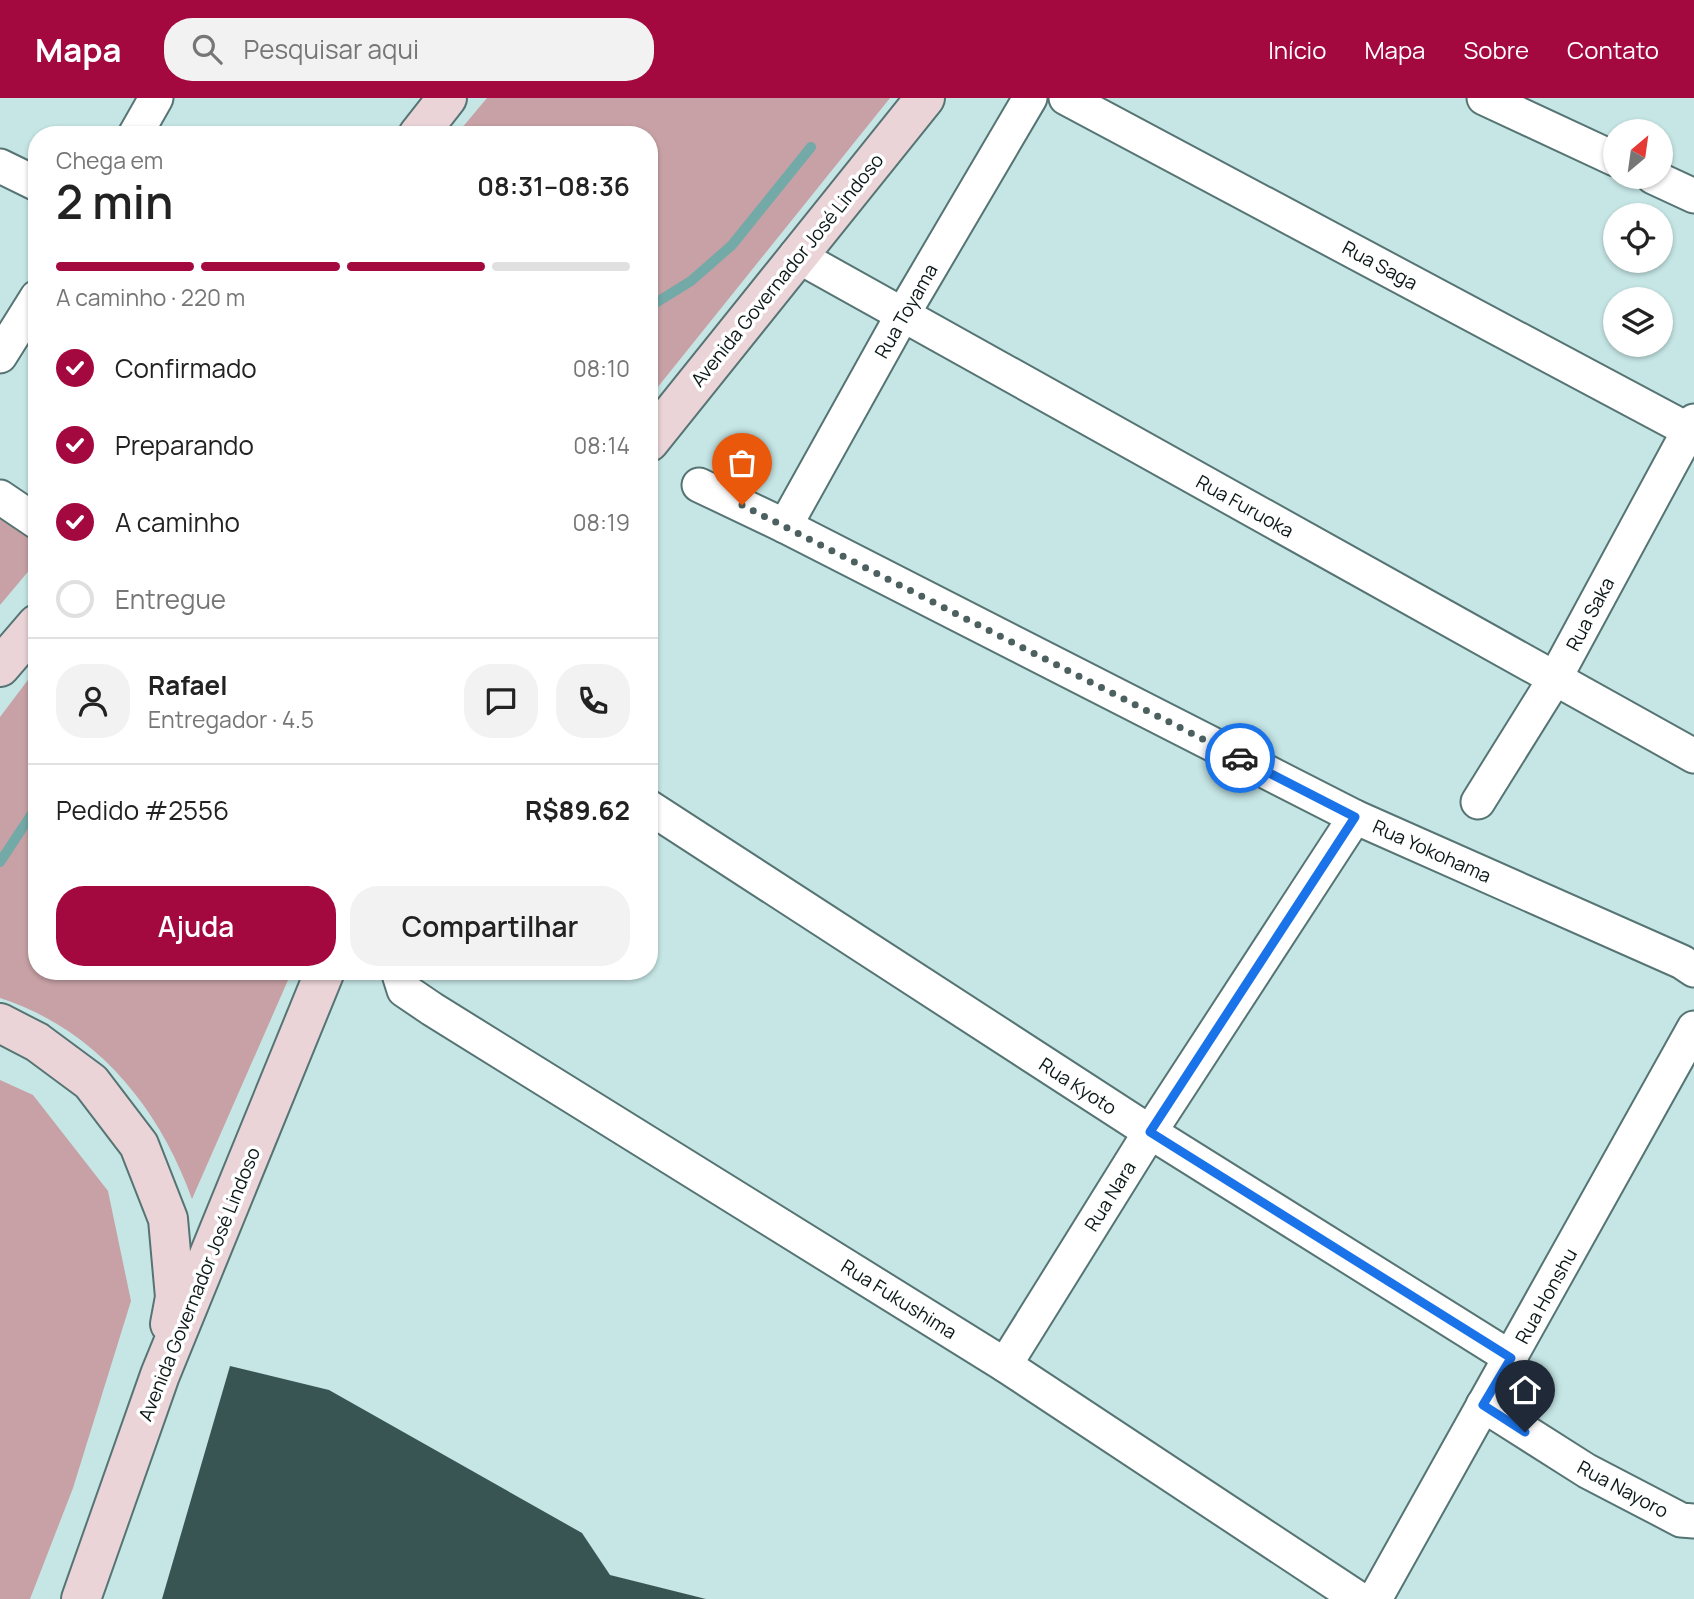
<!DOCTYPE html>
<html lang="pt">
<meta charset="utf-8">
<style>
body{margin:0;font-family:Manrope,sans-serif;background:#f2f2f2;color:#222;height:100vh;display:flex;flex-direction:column;font-size:26px;white-space:nowrap}
*{box-sizing:border-box;margin:0}
p{font-size:23px;color:#767676}
.icon{flex:none;width:38px;height:38px;fill:none;stroke:currentColor;stroke-width:2;stroke-linecap:round;stroke-linejoin:round}
.map{position:relative;flex:1;overflow:hidden}
.panel{position:absolute;left:28px;top:28px;width:630px;height:854px;display:flex;flex-direction:column;background:#fff;border-radius:28px;box-shadow:0 2px 5px #0004}
.panel>*{flex:none}
.needle{width:46px;rotate:29deg}
.tools{position:absolute;left:1603px;top:21px;display:grid;gap:14px}
.tools a{display:grid;place-items:center;width:70px;height:70px;border-radius:50%;background:#fff;box-shadow:0 2px 5px #0004;font-size:35px}
.pin{position:absolute;display:grid;place-items:center;width:60px;height:60px;color:#fff;margin:-72px -30px;border-radius:50% 50% 50% 0;rotate:-45deg;box-shadow:0 0 7px #0007}
.pin .icon{rotate:45deg}
.courier{position:absolute;display:grid;place-items:center;width:70px;height:70px;margin:-35px;border:5px solid #1a73e8;border-radius:50%;background:#fff;color:#222;box-shadow:0 2px 9px #0007}
.overview em{font-style:normal;font-weight:600}
.overview div{display:flex;flex-direction:column-reverse}
.overview{display:flex;align-items:center;justify-content:space-between;height:119px;padding:0 28px}
h1{font-size:46px;font-weight:600;line-height:52px}
.bar{display:grid;grid-template-columns:repeat(4,1fr);gap:10px 7px;align-content:center;height:84px;padding:0 28px}
.bar i{height:9px;border-radius:5px;background:#e0e0e0}
.bar .selected{background:#a3083e}
.bar p{grid-column:span 4}
.line{display:flex;align-items:center;gap:18px;padding:0 28px;border-top:2px solid #e0e0e0}
.line div{flex:1}
.round{display:grid;place-items:center;flex:none;width:74px;height:74px;border-radius:28px;background:#f2f2f2}
ol{padding:0 28px;list-style:none}
li{display:flex;align-items:center;gap:21px;height:77px}
li p{margin-inline-start:auto}
li .icon{padding:7px;border-radius:50%;background:#a3083e;color:#fff;stroke-width:4}
li:last-child{color:#767676}
li i{width:38px;height:38px;border:4px solid #e0e0e0;border-radius:50%}
.primary-button{display:flex;gap:14px;margin-top:auto;padding:14px 28px}
.primary-button a{flex:1;height:80px;border-radius:28px;background:#a3083e;color:#fff;font-size:28px;font-weight:600;line-height:80px;text-align:center}
.primary-button a+a{background:#f2f2f2;color:#222}
header{display:flex;align-items:center;gap:42px;box-sizing:border-box;height:98px;padding:0 35px;background:#a3083e;color:#fff}
header strong{font-size:33px}
nav{display:flex;gap:38px;margin-inline-start:auto;font-size:24px}
.search{width:490px;height:63px;background:#f2f2f2;display:flex;align-items:center;gap:18px;box-sizing:border-box;padding:0 24px;border-radius:28px;color:#767676;font-size:26px}
.map>svg:first-child{display:block}
.green{fill:#c7a1a5}
.lines{fill:none;stroke-linecap:round;stroke-linejoin:round}
.stream{stroke:#73a9a7;stroke-width:10}
.building{fill:#385554}
.minor-casing{stroke:#567473;stroke-width:37}
.secondary-casing{stroke:#567473;stroke-width:42}
.minor{stroke:#fff;stroke-width:33}
.secondary{stroke:#ead4d7;stroke-width:38}
.done{stroke:#4c605f;stroke-width:7;stroke-dasharray:0 12.6}
.route{stroke:#1a73e8;stroke-width:9}
.labels{text-anchor:middle;dominant-baseline:central;stroke-width:7;stroke-linejoin:round;paint-order:stroke}
.street-label{font-size:19px;fill:#0b1817;stroke:#fff}
</style>
<header>
<strong>Mapa</strong>
<div class="search"><svg class="icon" aria-label="search" viewBox="0 0 24 24"><circle cx="10" cy="10" r="6"/><path d="M15 15l6 6"/></svg>Pesquisar aqui</div>
<nav><a>Início</a><a>Mapa</a><a>Sobre</a><a>Contato</a></nav>
</header>
<div class="map">
<svg width="1694" height="1501" viewBox="0 0 1694 1501">
<rect width="100%" height="100%" fill="#c5e6e5"/>
<g class="green">
<path d="M 487,0 L 890,0 L 649,300 L 649,37 L 456,37 Z"/>
<path d="M 0,417 L 37,441 L 37,463 L 0,507 Z"/>
<path d="M 37,570 L 37,873 L 292,873 L 192,1101 C 159,1009 96,931 0,900 L 0,619 Z"/>
<path d="M 0,982 L 33,997 L 108,1093 L 131,1203 L 73,1390 L 30,1501 L 0,1501 Z"/>
</g>
<g class="lines">
<g class="stream">
<path d="M 649,209 L 691,183 L 732,147 L 811,49"/>
<path d="M 0,764 L 37,708"/>
</g>
</g>
<path class="building" d="M 230,1268 L 329,1292 L 582,1435 L 610,1477 L 706,1501 L 162,1501 Z"/>
<g class="lines">
<defs>
<g id="minor">
<path d="M 1066,0 L 1694,335"/>
<path d="M 1484,0 L 1615,61"/>
<path d="M 135,37 L 156,0"/>
<path d="M 0,68 L 37,86"/>
<path d="M 1653,79 L 1694,98"/>
<path d="M 796,157 L 1694,658"/>
<path d="M 0,258 L 37,199"/>
<path d="M 699,387 L 785,428 L 1355,719 L 1682,864 L 1694,872"/>
<path d="M 0,399 L 37,424"/>
<path d="M 785,428 L 903,216 L 1030,0"/>
<path d="M 1478,704 L 1554,582 L 1694,323"/>
<path d="M 649,709 L 1150,1034 L 1511,1260"/>
<path d="M 398,873 L 404,892 L 432,911 L 1005,1267 L 1359,1501"/>
<path d="M 1005,1267 L 1150,1034 L 1355,719"/>
<path d="M 1483,1307 L 1587,1373 L 1681,1422 L 1694,1423"/>
<path d="M 1375,1501 L 1694,930"/>
</g>
<g id="secondary">
<path d="M 418,37 L 447,0"/>
<path d="M 649,344 L 925,0"/>
<path d="M 0,569 L 37,526"/>
<path d="M 0,925 L 37,944 L 91,984 L 139,1047 L 168,1121 L 175,1199 L 170,1226"/>
<path d="M 81,1501 L 160,1277 L 325,873"/>
</g>
</defs>
<use href="#minor" class="minor-casing"/>
<use href="#secondary" class="secondary-casing"/>
<use href="#minor" class="minor"/>
<use href="#secondary" class="secondary"/>
</g>
<g class="lines">
<path class="done" d="M 742,407 L 1240,660"/>
<path class="route" d="M 1240,660 L 1355,719 L 1150,1034 L 1511,1260 L 1483,1307 L 1525,1334"/>
</g>
<g class="labels">
<g class="street-label">
<text transform="translate(1380 167) rotate(28)">Rua Saga</text>
<text transform="translate(787 172) rotate(-51)">Avenida Governador José Lindoso</text>
<text transform="translate(906 213) rotate(-60)">Rua Toyama</text>
<text transform="translate(1245 408) rotate(29)">Rua Furuoka</text>
<text transform="translate(1590 516) rotate(-62)">Rua Saka</text>
<text transform="translate(1432 753) rotate(24)">Rua Yokohama</text>
<text transform="translate(1078 988) rotate(33)">Rua Kyoto</text>
<text transform="translate(1110 1098) rotate(-58)">Rua Nara</text>
<text transform="translate(199 1186) rotate(-68)">Avenida Governador José Lindoso</text>
<text transform="translate(1546 1198) rotate(-61)">Rua Honshu</text>
<text transform="translate(899 1201) rotate(32)">Rua Fukushima</text>
<text transform="translate(1623 1391) rotate(28)">Rua Nayoro</text>
</g>
</g>
</svg>
<div class="tools">
<a><svg class="needle" viewBox="-14 -14 28 28"><path d="M0-13l5 13h-10z" fill="#e53935"/><path d="M0 13l5-13h-10z" fill="#767676"/></svg></a>
<a><svg class="icon" aria-label="locate" viewBox="0 0 24 24"><circle cx="12" cy="12" r="6"/><path d="M12 2v4M12 18v4M2 12h4M18 12h4"/></svg></a>
<a><svg class="icon" aria-label="layers" viewBox="0 0 24 24"><path d="M12 4l9 5-9 5-9-5zM3 14l9 5 9-5"/></svg></a>
</div>
<div class="pin" style="left:742px;top:407px;background:#ea580c"><svg class="icon" aria-label="bag" viewBox="0 0 24 24"><path d="M5 8h14l-1 12H6zM9 8a3 3 0 0 1 6 0"/></svg></div>
<div class="pin" style="left:1525px;top:1334px;background:#1f2937"><svg class="icon" aria-label="home" viewBox="0 0 24 24"><path d="M3 11l9-7 9 7M6 9v11h12V9"/></svg></div>
<div class="courier" style="left:1240px;top:660px"><svg class="icon" aria-label="car" viewBox="0 0 24 24"><path d="M5 17H2v-5l4-1 3-4h7l3 4 3 1v5h-3M9 17h6M6 11h13"/><circle cx="7" cy="17" r="2"/><circle cx="17" cy="17" r="2"/></svg></div>
<section class="panel">
<div class="overview"><div><h1>2 min</h1><p>Chega em</p></div><em>08:31–08:36</em></div>
<div class="bar"><i class="selected"></i><i class="selected"></i><i class="selected"></i><i></i><p>A caminho · 220 m</p></div>
<ol>
<li><svg class="icon" aria-label="check" viewBox="0 0 24 24"><path d="M5 12l5 5 9-10"/></svg>Confirmado<p>08:10</p></li>
<li><svg class="icon" aria-label="check" viewBox="0 0 24 24"><path d="M5 12l5 5 9-10"/></svg>Preparando<p>08:14</p></li>
<li><svg class="icon" aria-label="check" viewBox="0 0 24 24"><path d="M5 12l5 5 9-10"/></svg>A caminho<p>08:19</p></li>
<li><i></i>Entregue</li>
</ol>
<div class="line" style="height:126px"><a class="round"><svg class="icon" aria-label="person" viewBox="0 0 24 24"><circle cx="12" cy="8" r="4"/><path d="M4 21q1-7 8-7t8 7"/></svg></a><div><b>Rafael</b><p>Entregador · 4.5</p></div><a class="round"><svg class="icon" aria-label="chat" viewBox="0 0 24 24"><path d="M4 5h16v11H9l-5 4z"/></svg></a><a class="round"><svg class="icon" aria-label="phone" viewBox="0 0 24 24"><path d="M5 4h4l2 5-3 2q2 4 5 5l2-3 5 2v4C11 20 4 13 5 4z"/></svg></a></div>
<div class="line" style="height:91px"><div>Pedido #2556</div><b>R$89.62</b></div>
<div class="primary-button"><a>Ajuda</a><a>Compartilhar</a></div>
</section>
</div>
